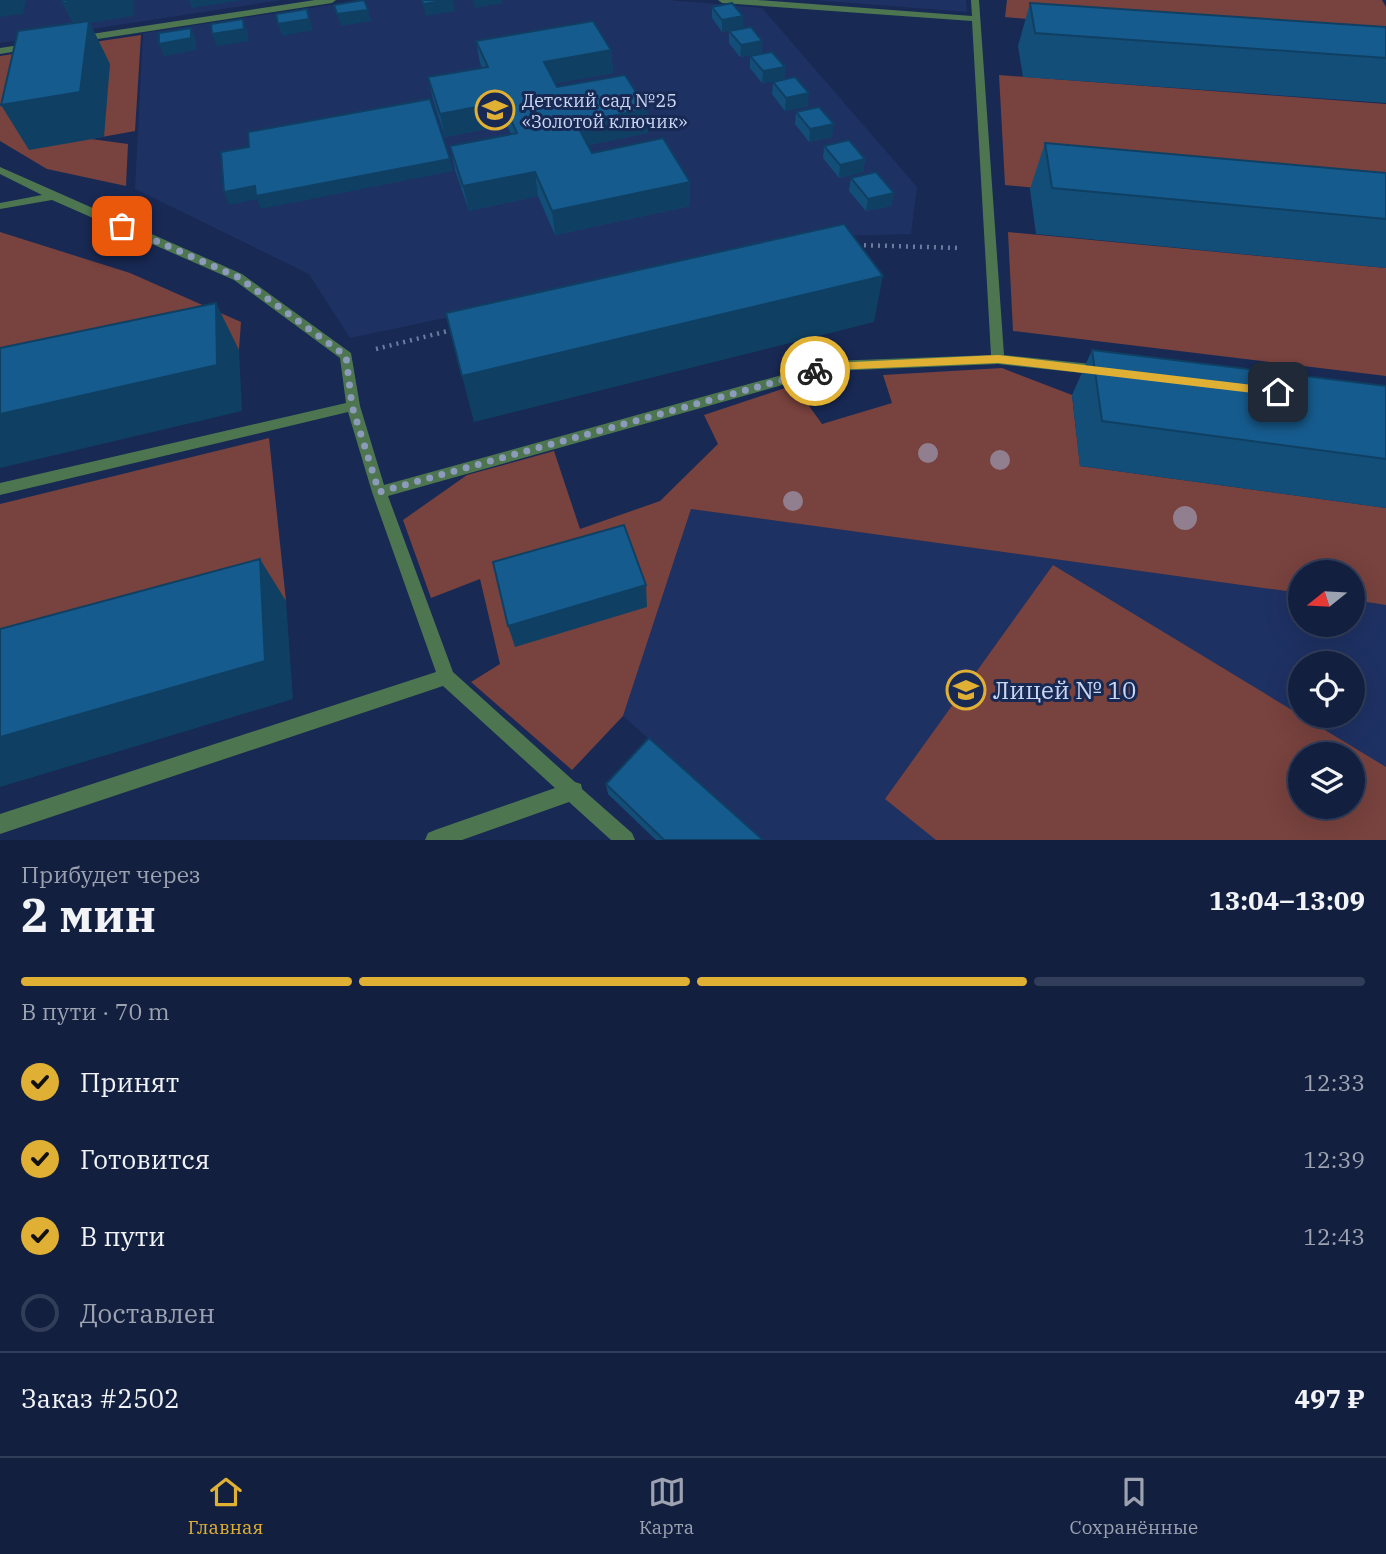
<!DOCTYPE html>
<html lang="ru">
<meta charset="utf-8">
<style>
body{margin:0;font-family:"IBM Plex Serif",serif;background:#1f2c4a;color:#f1f3f6;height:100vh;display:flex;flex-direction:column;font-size:26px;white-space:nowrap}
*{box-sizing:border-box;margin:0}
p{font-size:23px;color:#9ca2b0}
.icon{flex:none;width:38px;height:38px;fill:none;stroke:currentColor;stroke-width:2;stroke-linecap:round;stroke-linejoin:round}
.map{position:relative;height:840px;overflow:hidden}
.panel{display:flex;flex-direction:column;background:#121f3f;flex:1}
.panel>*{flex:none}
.needle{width:46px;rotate:252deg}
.tools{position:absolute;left:1288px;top:560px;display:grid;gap:14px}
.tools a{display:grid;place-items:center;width:77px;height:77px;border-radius:50%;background:#121f3f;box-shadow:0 7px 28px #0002,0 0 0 2px #313d59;font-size:35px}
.pin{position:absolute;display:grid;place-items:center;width:60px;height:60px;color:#fff;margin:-30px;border-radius:14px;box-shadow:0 4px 10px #0006}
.courier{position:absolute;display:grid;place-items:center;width:70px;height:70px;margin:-35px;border:5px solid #e0b034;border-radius:50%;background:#fff;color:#222;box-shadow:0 2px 9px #0007}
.headline em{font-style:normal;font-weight:800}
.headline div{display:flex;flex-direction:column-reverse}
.headline{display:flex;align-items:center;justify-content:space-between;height:119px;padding:0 21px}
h1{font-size:46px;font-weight:800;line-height:52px}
.bar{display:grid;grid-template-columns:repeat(4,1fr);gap:10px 7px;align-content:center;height:84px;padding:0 21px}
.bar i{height:9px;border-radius:5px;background:#313d59}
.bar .selected{background:#e0b034}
.bar p{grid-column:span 4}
.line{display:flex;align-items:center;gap:18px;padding:0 21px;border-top:2px solid #313d59}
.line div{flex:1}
ol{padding:0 21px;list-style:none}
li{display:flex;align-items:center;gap:21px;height:77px}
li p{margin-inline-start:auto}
li .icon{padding:7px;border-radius:50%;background:#e0b034;color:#111;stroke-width:4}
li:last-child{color:#9ca2b0}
li i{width:38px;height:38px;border:4px solid #313d59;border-radius:50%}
.menu{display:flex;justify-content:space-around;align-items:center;height:98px;border-top:2px solid #313d59;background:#121f3f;font-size:19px;color:#9ca2b0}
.menu a{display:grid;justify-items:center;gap:4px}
.menu .selected{color:#e0b034}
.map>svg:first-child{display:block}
.built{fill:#1e3163;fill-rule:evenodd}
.green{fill:#78423e;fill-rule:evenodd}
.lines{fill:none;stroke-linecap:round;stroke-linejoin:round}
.path{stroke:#6c7b9f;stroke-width:4.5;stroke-dasharray:2 5;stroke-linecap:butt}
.minor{fill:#4d7650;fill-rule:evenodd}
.tree{fill:#917f8f}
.wall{fill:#134e79}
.shaded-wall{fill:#0f4063}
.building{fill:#165b8d;stroke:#0f4063;stroke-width:2}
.route{fill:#e0b034}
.done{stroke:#8c9abb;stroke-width:7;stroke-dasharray:0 12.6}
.labels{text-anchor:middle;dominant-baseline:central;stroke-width:6;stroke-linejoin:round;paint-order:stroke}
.far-poi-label{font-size:18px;fill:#cad7f3;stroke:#182954;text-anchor:start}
.near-poi-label{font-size:24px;fill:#cad7f3;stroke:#182954;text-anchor:start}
</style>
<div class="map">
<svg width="1386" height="840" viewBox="0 0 1386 840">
<rect width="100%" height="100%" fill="#182954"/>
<g class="built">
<path d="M 0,0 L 282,0 L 0,43 Z"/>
<path d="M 364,0 L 668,0 L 762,8 L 917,187 L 911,234 L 803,237 L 549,296 L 350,338 L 309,274 L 135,189 L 143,33 Z"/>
<path d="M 813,0 L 966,0 L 967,12 Z"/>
<path d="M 691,509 L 1300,593 L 1300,625 L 1353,625 L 1353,600 L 1386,605 L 1386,840 L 763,840 L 623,716 ZM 1300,663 L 1353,663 L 1353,716 L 1300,716 ZM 1300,754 L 1353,754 L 1353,807 L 1300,807 Z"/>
</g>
<g class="green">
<path d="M 1007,0 L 1382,0 L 1386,7 L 1386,50 L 1005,17 Z"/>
<path d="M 141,35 L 135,131 L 91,139 L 128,144 L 126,186 L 47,169 L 0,141 L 0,56 Z"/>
<path d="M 999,75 L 1386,104 L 1386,222 L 1005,185 Z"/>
<path d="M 0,232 L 130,273 L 241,322 L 239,350 L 0,402 Z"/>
<path d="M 1008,232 L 1386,268 L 1386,376 L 1013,331 Z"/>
<path d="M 1002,368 L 1072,395 L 1080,466 L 1386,508 L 1386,605 L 1353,600 L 1353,572 L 1300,572 L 1300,593 L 691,509 L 623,716 L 572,770 L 471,682 L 500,664 L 480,579 L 431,598 L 403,520 L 467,475 L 554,451 L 580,529 L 660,501 L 718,444 L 704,415 L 794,385 L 822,424 L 892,403 L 883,375 Z"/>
<path d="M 269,438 L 286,601 L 0,681 L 0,504 Z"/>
<path d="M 1053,565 L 1386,767 L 1386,840 L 936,840 L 885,799 ZM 1300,754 L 1353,754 L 1353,807 L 1300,807 Z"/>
</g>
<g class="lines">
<g class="path">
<path d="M 857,245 L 960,248"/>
<path d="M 376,349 L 456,329"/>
</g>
<g class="minor">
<path d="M 315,0 L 336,0 L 332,3 L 78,42 L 73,39 L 78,36 Z"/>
<path d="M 718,0 L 757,0 L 972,16 L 971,0 L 979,0 L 1004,355 L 1101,365 L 1106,367 L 1108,370 L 1106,373 L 1101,375 L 998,364 L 832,371 L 388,496 L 453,672 L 575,782 L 581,784 L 582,789 L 632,833 L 635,840 L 611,840 L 569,802 L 462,840 L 425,840 L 428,833 L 435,830 L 555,788 L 443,686 L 0,834 L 0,814 L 436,672 L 372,492 L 348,412 L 0,495 L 0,483 L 346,403 L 340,358 L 234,280 L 52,200 L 0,209 L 0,203 L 42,195 L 0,174 L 0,167 L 242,274 L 351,353 L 360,406 L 384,485 L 832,361 L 991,355 L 972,21 L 722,3 Z"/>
<path d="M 33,43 L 36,44 L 36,48 L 0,54 L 0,48 Z"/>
</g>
</g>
<g class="tree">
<circle cx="928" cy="453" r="10"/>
<circle cx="1000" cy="460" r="10"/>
<circle cx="793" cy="501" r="10"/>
<circle cx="1185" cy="518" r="12"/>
</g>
<g class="wall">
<path d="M 1030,3 L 1386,27 L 1386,103 L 1023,77 L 1018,46 Z"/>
<path d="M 712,7 L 743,16 L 743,28 L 722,32 L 712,18 Z"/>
<path d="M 729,31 L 762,53 L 740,57 L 729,43 Z"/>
<path d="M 476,41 L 611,50 L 613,73 L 555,83 L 557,87 L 647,109 L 648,133 L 588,145 L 592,153 L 690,182 L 690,206 L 555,235 L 538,196 L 469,211 L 455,170 L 450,146 L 511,134 L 507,125 L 445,137 L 433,100 L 428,77 L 482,68 L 480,63 Z"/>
<path d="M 750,56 L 785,67 L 784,79 L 762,83 L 750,68 Z"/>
<path d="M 773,82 L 808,106 L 785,111 L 772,94 Z"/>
<path d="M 796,112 L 832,137 L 809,142 L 795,124 Z"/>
<path d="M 1045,143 L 1386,173 L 1386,268 L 1036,234 L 1030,189 Z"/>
<path d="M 824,146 L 865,159 L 863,172 L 839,178 L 823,158 Z"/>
<path d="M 851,178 L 894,193 L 891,206 L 866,211 L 849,191 Z"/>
<path d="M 1092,350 L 1386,386 L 1386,508 L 1080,466 L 1072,395 Z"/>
<path d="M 606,784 L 763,840 L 656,840 L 608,794 Z"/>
</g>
<g class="shaded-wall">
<path d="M 0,0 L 26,0 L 23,14 L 0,17 Z"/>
<path d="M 82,0 L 134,0 L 133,16 L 90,23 L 110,64 L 104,137 L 29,150 L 1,105 L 74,25 L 62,3 Z"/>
<path d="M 189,0 L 243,0 L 192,8 Z"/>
<path d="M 453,0 L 455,11 L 426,16 L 423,4 Z"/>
<path d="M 473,0 L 502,0 L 503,3 L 475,8 Z"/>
<path d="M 307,9 L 313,30 L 282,36 L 278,24 Z"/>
<path d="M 368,10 L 371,21 L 341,26 L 337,14 Z"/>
<path d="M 743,16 L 743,28 L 722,32 L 722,20 Z"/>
<path d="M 243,19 L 247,31 L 249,41 L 217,46 L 212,34 Z"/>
<path d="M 191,28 L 196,40 L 196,50 L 164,56 L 159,44 Z"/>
<path d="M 762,41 L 762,53 L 740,57 L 741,45 Z"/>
<path d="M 611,50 L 613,73 L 547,85 L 544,62 Z"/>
<path d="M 785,67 L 784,79 L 762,83 L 763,71 Z"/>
<path d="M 809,93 L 808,106 L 785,111 L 786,98 Z"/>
<path d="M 503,102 L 507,125 L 445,137 L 440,114 Z"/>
<path d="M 647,109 L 648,133 L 579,147 L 576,123 Z"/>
<path d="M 834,124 L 832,137 L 809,142 L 810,129 Z"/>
<path d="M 450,159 L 453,171 L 261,209 L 257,199 L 229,205 L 224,192 L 255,186 Z"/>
<path d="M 865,159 L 863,172 L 839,178 L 840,165 Z"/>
<path d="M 535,172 L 538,196 L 469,211 L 463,186 Z"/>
<path d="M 690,182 L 690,206 L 555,235 L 552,211 Z"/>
<path d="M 894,193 L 891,206 L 866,211 L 868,199 Z"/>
<path d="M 883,276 L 874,322 L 474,422 L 462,376 Z"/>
<path d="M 216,303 L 239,350 L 242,411 L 0,468 L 0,414 Z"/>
<path d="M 260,559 L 286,601 L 293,699 L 0,787 L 0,737 Z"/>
<path d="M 646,585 L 647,607 L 515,647 L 508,626 Z"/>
</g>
<g class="building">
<path d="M 63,0 L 82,0 L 62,3 Z"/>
<path d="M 364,0 L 368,10 L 337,14 L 334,5 Z"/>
<path d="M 422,0 L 449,0 L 423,4 Z"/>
<path d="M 732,3 L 743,16 L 722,20 L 712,7 Z"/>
<path d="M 1030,3 L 1386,27 L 1386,58 L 1035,33 Z"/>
<path d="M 307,9 L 309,19 L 278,24 L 276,14 Z"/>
<path d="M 243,19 L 244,29 L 212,34 L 211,24 Z"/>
<path d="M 89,21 L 80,92 L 1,105 L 18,31 Z"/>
<path d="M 593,21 L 611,50 L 544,62 L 557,87 L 625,75 L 647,109 L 576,123 L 592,153 L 663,138 L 690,182 L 552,211 L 535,172 L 463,186 L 450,146 L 517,133 L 503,102 L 440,114 L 428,77 L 488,67 L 476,41 Z"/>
<path d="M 751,27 L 762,41 L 741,45 L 729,31 Z"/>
<path d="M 191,28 L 191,38 L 159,44 L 159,33 Z"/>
<path d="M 772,52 L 785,67 L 763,71 L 750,56 Z"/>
<path d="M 795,77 L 809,93 L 786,98 L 773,82 Z"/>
<path d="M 430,99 L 450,159 L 256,196 L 255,186 L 224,192 L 221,152 L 249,147 L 248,132 Z"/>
<path d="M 819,107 L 834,124 L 810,129 L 796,112 Z"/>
<path d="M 849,140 L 865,159 L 840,165 L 824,146 Z"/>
<path d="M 1045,143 L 1386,173 L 1386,219 L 1052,188 Z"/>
<path d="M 876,172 L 894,193 L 868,199 L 851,178 Z"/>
<path d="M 844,224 L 883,276 L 462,376 L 446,313 Z"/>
<path d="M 216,303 L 217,365 L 0,414 L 0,348 Z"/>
<path d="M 1092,350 L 1386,386 L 1386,459 L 1102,421 Z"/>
<path d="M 624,525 L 646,585 L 508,626 L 493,562 Z"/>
<path d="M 260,559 L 265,661 L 0,737 L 0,629 Z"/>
<path d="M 649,738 L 763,840 L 664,840 L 606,784 Z"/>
</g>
<path class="route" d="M 998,355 L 1278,388 L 1283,392 L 1278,396 L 998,363 L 832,370 L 815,375 L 809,371 L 832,363 Z"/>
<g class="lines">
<path class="done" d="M 122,226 L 238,277 L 346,356 L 352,406 L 379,492 L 815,371"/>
</g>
<defs>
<symbol id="school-ring" viewBox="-11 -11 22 22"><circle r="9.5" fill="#182954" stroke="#e0b034" stroke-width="1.5"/><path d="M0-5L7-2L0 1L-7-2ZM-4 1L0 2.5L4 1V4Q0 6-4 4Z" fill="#e0b034"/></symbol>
</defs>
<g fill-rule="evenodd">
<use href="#school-ring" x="473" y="88" width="44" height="44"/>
<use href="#school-ring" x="944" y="668" width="44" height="44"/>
</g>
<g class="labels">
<g class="far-poi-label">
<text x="522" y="100">Детский сад №25<tspan x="522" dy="21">«Золотой ключик»</tspan></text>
</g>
<g class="near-poi-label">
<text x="993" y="690">Лицей № 10</text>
</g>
</g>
</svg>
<div class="tools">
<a><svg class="needle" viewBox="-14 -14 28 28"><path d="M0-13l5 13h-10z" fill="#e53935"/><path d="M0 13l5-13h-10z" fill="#9ca2b0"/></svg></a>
<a><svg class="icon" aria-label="locate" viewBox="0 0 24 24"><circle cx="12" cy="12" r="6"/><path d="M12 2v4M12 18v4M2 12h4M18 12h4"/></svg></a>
<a><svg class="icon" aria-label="layers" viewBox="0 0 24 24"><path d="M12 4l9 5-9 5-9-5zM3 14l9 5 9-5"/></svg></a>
</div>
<div class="pin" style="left:122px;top:226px;background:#ea580c"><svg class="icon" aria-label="bag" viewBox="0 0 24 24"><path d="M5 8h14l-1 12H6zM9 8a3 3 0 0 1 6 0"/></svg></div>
<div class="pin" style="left:1278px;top:392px;background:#1f2937"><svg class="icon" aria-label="home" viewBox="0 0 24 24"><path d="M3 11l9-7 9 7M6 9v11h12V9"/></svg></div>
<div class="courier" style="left:815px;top:371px"><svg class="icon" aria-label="bike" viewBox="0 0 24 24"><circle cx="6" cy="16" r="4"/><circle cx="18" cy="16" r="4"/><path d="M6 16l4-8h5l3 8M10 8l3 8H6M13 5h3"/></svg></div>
</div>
<section class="panel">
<div class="headline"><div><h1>2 мин</h1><p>Прибудет через</p></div><em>13:04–13:09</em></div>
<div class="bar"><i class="selected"></i><i class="selected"></i><i class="selected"></i><i></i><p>В пути · 70 m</p></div>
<ol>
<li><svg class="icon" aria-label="check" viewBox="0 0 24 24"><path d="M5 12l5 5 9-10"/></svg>Принят<p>12:33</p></li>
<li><svg class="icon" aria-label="check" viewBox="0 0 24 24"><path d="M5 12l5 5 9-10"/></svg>Готовится<p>12:39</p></li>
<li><svg class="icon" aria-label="check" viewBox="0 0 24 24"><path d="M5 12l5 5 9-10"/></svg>В пути<p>12:43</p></li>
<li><i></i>Доставлен</li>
</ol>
<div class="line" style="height:91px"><div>Заказ #2502</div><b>497 ₽</b></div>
</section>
<nav class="menu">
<a class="selected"><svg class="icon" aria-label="home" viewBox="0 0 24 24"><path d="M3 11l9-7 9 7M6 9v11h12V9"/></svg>Главная</a>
<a><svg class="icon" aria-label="map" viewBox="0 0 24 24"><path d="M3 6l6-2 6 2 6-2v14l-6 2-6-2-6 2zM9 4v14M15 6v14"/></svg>Карта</a>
<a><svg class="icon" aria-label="saved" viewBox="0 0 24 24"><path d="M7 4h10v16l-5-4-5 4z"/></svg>Сохранённые</a>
</nav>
